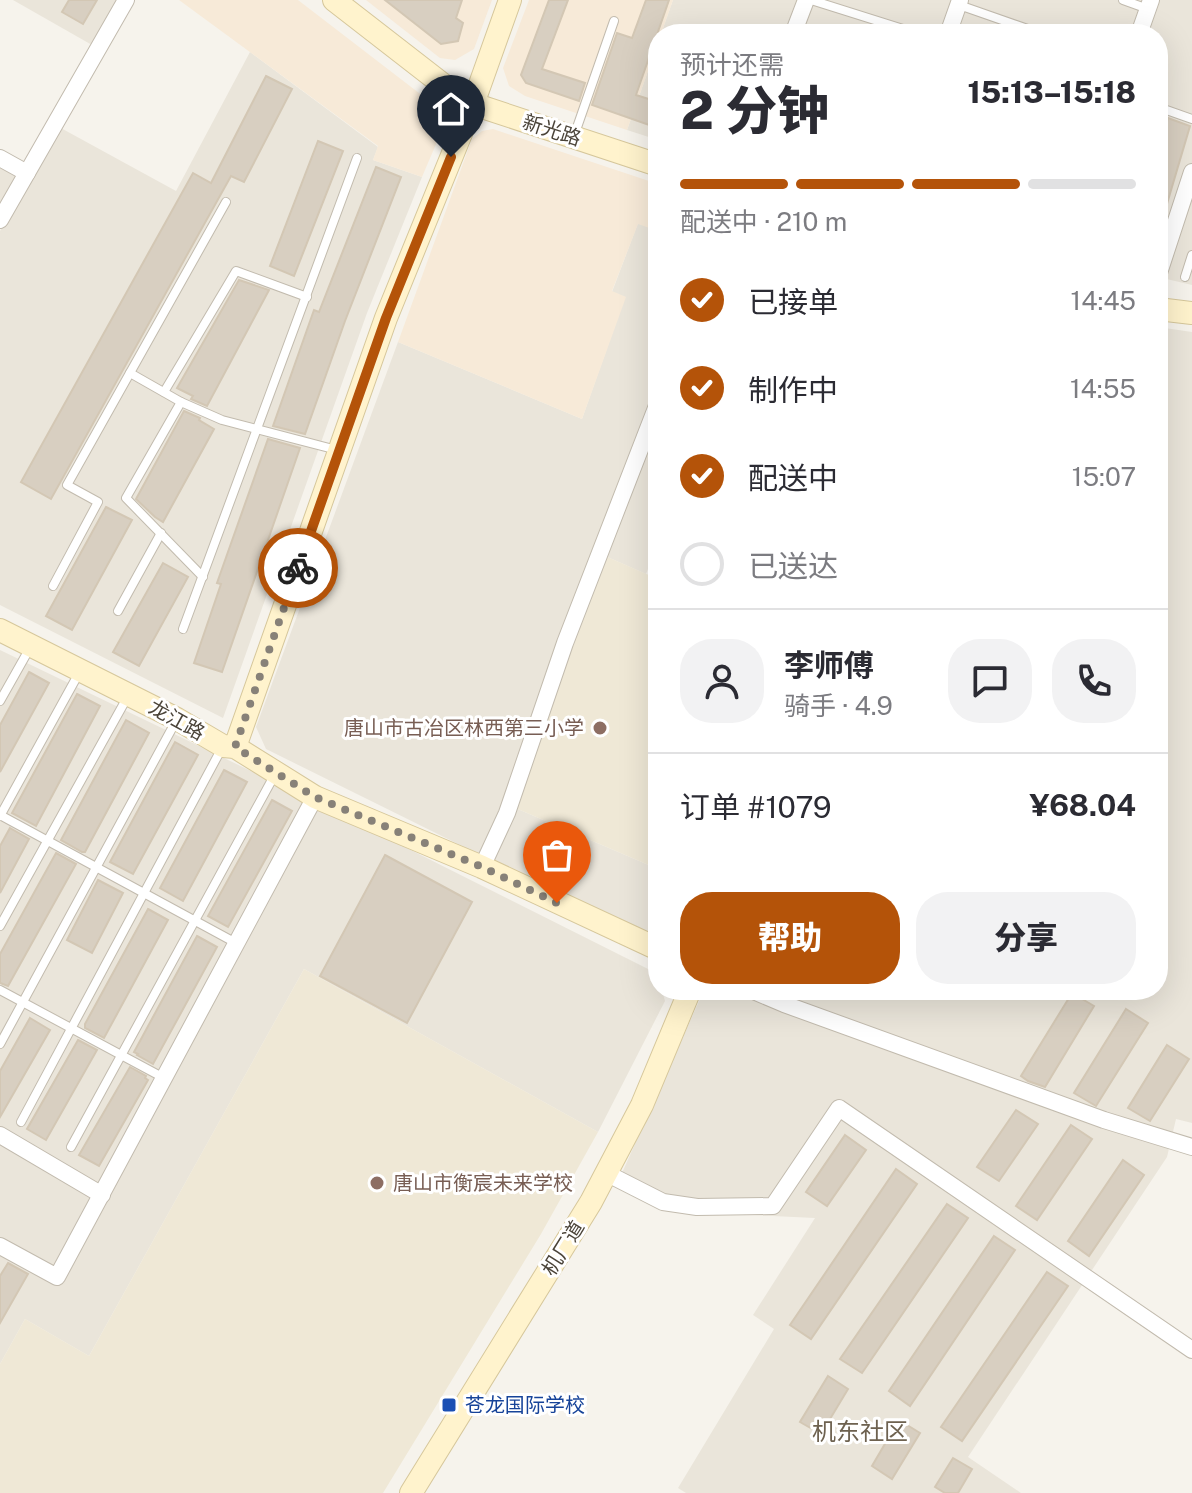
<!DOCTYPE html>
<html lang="zh">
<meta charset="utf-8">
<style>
body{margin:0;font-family:"Public Sans","Noto Sans SC",sans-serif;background:#f2f2f3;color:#2b2b33;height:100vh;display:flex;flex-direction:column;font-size:30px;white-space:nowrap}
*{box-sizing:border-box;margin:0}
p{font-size:26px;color:#7c7c81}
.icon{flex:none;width:44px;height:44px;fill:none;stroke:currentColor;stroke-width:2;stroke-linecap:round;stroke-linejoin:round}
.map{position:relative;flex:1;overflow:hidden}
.side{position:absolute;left:648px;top:24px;width:520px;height:976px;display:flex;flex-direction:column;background:#fff;border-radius:32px;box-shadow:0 8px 32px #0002}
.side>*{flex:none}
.pin{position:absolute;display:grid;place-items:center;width:68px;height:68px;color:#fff;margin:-82px -34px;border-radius:50% 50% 50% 0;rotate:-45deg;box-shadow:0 0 8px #0007}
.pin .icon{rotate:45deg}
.courier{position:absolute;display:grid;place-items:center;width:80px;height:80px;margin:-40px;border:6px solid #b45309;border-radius:50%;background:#fff;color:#222;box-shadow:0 2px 10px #0007}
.overview em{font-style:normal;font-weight:800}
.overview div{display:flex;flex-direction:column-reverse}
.overview{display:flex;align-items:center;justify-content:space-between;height:136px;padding:0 32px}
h1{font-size:52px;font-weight:800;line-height:60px}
.bar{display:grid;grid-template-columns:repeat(4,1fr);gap:12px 8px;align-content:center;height:96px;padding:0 32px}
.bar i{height:10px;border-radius:6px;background:#e1e1e2}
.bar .active{background:#b45309}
.bar p{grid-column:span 4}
.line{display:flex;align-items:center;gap:20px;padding:0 32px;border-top:2px solid #e1e1e2}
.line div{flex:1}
.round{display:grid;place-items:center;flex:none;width:84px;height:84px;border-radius:32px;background:#f2f2f3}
ol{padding:0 32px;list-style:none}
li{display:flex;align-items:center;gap:24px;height:88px}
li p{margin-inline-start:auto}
li .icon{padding:8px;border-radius:50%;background:#b45309;color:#fff;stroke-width:4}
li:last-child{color:#7c7c81}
li i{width:44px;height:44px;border:4px solid #e1e1e2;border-radius:50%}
.cta{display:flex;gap:16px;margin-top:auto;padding:16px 32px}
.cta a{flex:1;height:92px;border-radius:32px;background:#b45309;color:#fff;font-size:32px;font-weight:800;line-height:92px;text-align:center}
.cta a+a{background:#f2f2f3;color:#2b2b33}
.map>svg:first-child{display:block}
.residential{fill:#eae5da}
.commercial{fill:#f7ead8}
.education{fill:#efe8d6}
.building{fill:#d8cfc1;stroke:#d3c7b4;stroke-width:2}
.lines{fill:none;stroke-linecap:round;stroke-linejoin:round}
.lane-casing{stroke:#c2bbae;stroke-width:10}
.street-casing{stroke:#c2bbae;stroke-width:18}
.secondary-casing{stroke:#d6c79b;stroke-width:24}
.lane{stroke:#fff;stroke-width:8}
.street{stroke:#fff;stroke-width:16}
.secondary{stroke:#fff3cd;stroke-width:22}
.done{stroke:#878178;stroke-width:8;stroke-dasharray:0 14.4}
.route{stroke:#b45309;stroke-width:10}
.education-dot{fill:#8d6e63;stroke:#fff;stroke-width:3}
.transit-dot{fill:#1a4fb4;stroke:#fff;stroke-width:3}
.labels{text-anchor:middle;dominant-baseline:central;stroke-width:6;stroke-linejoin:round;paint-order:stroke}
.street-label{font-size:20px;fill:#4b4439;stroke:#fff}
.education-label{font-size:20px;fill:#785e54;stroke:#fff;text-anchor:end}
.transit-label{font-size:20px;fill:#164399;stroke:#fff;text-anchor:start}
.quarter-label{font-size:24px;fill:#6e6250;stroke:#fff}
</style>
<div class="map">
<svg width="1192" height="1493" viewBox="0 0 1192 1493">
<rect width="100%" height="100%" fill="#f6f3ec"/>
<g class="residential">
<path d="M 13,0 L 118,0 L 92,45 Z"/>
<path d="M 673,0 L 1192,0 L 1192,285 L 1158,277 L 1158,34 L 661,34 Z"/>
<path d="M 658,43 L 658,140 L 627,130 Z"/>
<path d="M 250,52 L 378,147 L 373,160 L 422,177 L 367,313 L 223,718 L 0,605 L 0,231 L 59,127 L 176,191 Z"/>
<path d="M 0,150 L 23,163 L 0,204 Z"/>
<path d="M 638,223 L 658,231 L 658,383 L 558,644 L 513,807 L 658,869 L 658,943 L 266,749 L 256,727 L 398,342 L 582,419 L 625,297 L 612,292 Z"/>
<path d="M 1158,327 L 1192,332 L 1192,1123 L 1176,1119 L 1167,1157 L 968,1457 L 1021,1493 L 686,1493 L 678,1488 L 774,1329 L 753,1315 L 815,1218 L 708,1213 L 663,1197 L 622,1173 L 704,990 L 1158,990 Z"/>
<path d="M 658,418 L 658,544 L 646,574 L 605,556 Z"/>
<path d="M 0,650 L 309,799 L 658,974 L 658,990 L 662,990 L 665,1001 L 598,1132 L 304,969 L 89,1356 L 25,1319 L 0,1364 Z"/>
</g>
<g class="commercial">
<path d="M 179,0 L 298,0 L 432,103 L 445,123 L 422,177 L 373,160 L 378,146 Z"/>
<path d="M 366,0 L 492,0 L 474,49 L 455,60 L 440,58 Z"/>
<path d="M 529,0 L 673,0 L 661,34 L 658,34 L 658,43 L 627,130 L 525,96 L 509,86 L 503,68 Z"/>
<path d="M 493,129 L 658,184 L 658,231 L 638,224 L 612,291 L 626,297 L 582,419 L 398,342 L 472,139 L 482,131 Z"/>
</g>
<g class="education">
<path d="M 605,556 L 658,579 L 658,869 L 513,807 Z"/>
<path d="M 304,969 L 598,1132 L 541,1234 L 383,1493 L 0,1493 L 0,1364 L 25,1319 L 89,1356 Z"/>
</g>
<g class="building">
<path d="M 69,0 L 97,0 L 83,24 L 62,12 Z"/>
<path d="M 385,0 L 462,0 L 456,18 L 463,23 L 458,41 L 441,44 Z"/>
<path d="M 549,0 L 568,0 L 542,69 L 585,83 L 579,101 L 526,83 L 521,75 Z"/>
<path d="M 646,0 L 669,0 L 636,95 L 658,102 L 658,128 L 592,105 L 617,33 L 632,38 Z"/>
<path d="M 266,76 L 292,89 L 244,182 L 231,176 L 51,499 L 21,482 L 193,173 L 211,183 Z"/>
<path d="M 1168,118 L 1190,126 L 1161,224 L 1158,223 L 1158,152 Z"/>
<path d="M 318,141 L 343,151 L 294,276 L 270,266 Z"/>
<path d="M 376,167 L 401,177 L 345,321 L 305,434 L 273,426 L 314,310 L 319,312 Z"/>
<path d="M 239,280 L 269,290 L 207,406 L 191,399 L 193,396 L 177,388 Z"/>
<path d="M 184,411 L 200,418 L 199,420 L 214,429 L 163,522 L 155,517 L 136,499 Z"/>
<path d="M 268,439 L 300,448 L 222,672 L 194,663 L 221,584 L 217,583 Z"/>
<path d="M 106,507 L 132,520 L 72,630 L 46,616 Z"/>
<path d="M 163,563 L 188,577 L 139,666 L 113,652 Z"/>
<path d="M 29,672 L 49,683 L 0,772 L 0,725 Z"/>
<path d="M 77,694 L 100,706 L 36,826 L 12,813 Z"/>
<path d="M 126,720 L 149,733 L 85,852 L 82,852 L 61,840 Z"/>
<path d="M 175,742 L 198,755 L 133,874 L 110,862 Z"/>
<path d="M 224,770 L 247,782 L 183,901 L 160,888 Z"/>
<path d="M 272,800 L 292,811 L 228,927 L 208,916 Z"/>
<path d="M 10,828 L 29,839 L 0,893 L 0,846 Z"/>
<path d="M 56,853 L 76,864 L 8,986 L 0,983 L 0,954 Z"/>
<path d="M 385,855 L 472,902 L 407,1023 L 320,976 Z"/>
<path d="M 98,880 L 123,893 L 92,953 L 67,940 Z"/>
<path d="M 148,909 L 168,920 L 104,1038 L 85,1028 L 85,1024 Z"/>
<path d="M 197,936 L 217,947 L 153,1064 L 137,1055 L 138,1054 L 134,1052 Z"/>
<path d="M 1072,993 L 1094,1006 L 1045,1087 L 1028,1081 L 1021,1076 Z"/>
<path d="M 1126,1009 L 1148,1023 L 1096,1106 L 1074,1093 Z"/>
<path d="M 30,1018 L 50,1030 L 0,1117 L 0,1071 Z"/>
<path d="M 78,1040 L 97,1050 L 46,1140 L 27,1129 Z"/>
<path d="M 1167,1045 L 1189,1059 L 1150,1121 L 1128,1108 Z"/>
<path d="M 130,1067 L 146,1076 L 145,1078 L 148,1080 L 99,1166 L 79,1155 Z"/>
<path d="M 1016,1110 L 1038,1124 L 999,1181 L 977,1167 Z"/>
<path d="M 1071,1125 L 1092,1139 L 1037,1220 L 1016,1206 Z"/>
<path d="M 845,1135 L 866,1150 L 827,1206 L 806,1192 Z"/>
<path d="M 1123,1160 L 1144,1175 L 1089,1256 L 1068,1241 Z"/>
<path d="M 896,1169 L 917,1184 L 811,1339 L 790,1325 Z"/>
<path d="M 947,1204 L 968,1218 L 862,1373 L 840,1359 Z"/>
<path d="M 994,1236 L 1015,1250 L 910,1406 L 889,1391 Z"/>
<path d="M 8,1263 L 28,1274 L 0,1323 L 0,1276 Z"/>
<path d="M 1047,1272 L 1068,1286 L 962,1441 L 941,1427 Z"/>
<path d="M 828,1376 L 848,1389 L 821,1434 L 800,1422 Z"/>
<path d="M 899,1420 L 920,1433 L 892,1479 L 872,1466 Z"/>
<path d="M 953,1458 L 972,1469 L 958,1493 L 945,1493 L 935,1487 Z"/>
</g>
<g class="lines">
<defs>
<g id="lane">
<path d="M 811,0 L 919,34"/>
<path d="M 1123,0 L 1148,9"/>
<path d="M 959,5 L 1042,34"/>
<path d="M 1158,107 L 1192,119"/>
<path d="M 574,136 L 614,21"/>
<path d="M 1185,277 L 1192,255"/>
<path d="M 130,373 L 181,402 L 222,420 L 337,450"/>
<path d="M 164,392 L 236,271 L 307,297"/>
<path d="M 181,402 L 126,498 L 203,577"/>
<path d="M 53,586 L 98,502 L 67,485 L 226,202"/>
<path d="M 118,611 L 161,533"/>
<path d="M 183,629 L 357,158"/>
<path d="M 0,701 L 31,646"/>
<path d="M 0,815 L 236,943"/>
<path d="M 0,816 L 79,673"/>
<path d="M 0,926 L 128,696"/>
<path d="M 0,990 L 164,1078"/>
<path d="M 0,1044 L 176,721"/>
<path d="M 21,1122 L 223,746"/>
<path d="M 71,1147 L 274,776"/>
</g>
<g id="street">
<path d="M 793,34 L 806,0"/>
<path d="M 948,34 L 960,0"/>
<path d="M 1139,34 L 1151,0"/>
<path d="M 0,158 L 27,173"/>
<path d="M 0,220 L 126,0"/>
<path d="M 1158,276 L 1192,172"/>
<path d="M 482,867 L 507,813 L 565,643 L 658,403"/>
<path d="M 751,990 L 784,1004 L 1104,1120 L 1192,1147"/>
<path d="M 0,1135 L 102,1195"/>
<path d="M 606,1173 L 663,1202 L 697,1207 L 773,1206 L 839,1108 L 1192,1350"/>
<path d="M 0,1246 L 57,1277 L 315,797"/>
</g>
<g id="secondary">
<path d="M 334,0 L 446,87 L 473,104 L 658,165"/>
<path d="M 1158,309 L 1192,313"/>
<path d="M 0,630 L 177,719 L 223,746 L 235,747 L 315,797 L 482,867 L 658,949"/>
<path d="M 235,747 L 386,318 L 473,104 L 510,0"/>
<path d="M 411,1493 L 591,1202 L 642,1105 L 690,990"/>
</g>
</defs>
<use href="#lane" class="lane-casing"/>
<use href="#street" class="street-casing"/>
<use href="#secondary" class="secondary-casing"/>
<use href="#lane" class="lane"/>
<use href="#street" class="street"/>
<use href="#secondary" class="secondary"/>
</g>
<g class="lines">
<path class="done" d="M 298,568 L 235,747 L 315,797 L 482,867 L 557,903"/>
<path class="route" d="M 298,568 L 386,318 L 451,157"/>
</g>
<g class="education-dot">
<circle cx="600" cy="728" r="8"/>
<circle cx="377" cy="1183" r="8"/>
</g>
<rect class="transit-dot" x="441" y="1397" width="16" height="16" rx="4"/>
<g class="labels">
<g class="street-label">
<text transform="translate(552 130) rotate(18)">新光路</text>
<text transform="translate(177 720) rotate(29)">龙江路</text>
<text transform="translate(563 1248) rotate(-58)">机厂道</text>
</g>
<g class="education-label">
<text x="584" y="728">唐山市古冶区林西第三小学</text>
<text x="393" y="1183" text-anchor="start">唐山市衡宸未来学校</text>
</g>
<g class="transit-label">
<text x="465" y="1405">苍龙国际学校</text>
</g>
<g class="quarter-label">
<text x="860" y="1431">机东社区</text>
</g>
</g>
</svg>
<div class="pin" style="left:557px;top:903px;background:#ea580c"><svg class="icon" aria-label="bag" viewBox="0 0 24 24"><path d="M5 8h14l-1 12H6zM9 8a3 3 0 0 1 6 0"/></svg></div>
<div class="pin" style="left:451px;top:157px;background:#1f2937"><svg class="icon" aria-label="home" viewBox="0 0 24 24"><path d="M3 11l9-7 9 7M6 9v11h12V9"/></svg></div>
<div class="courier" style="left:298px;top:568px"><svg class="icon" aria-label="bike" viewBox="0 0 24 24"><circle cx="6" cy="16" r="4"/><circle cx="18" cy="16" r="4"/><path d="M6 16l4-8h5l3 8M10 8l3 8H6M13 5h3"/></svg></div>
<section class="side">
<div class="overview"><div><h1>2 分钟</h1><p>预计还需</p></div><em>15:13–15:18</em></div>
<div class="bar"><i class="active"></i><i class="active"></i><i class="active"></i><i></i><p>配送中 · 210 m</p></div>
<ol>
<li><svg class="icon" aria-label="check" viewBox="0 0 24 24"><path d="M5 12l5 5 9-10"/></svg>已接单<p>14:45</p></li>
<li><svg class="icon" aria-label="check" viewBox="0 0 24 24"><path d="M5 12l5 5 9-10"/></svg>制作中<p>14:55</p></li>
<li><svg class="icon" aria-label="check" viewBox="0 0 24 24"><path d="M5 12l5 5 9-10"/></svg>配送中<p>15:07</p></li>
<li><i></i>已送达</li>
</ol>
<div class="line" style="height:144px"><a class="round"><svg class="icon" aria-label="person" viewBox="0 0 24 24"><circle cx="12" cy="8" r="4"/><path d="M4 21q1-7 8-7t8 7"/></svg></a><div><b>李师傅</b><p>骑手 · 4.9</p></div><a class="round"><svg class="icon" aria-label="chat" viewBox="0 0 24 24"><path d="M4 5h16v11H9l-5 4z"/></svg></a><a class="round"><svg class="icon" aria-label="phone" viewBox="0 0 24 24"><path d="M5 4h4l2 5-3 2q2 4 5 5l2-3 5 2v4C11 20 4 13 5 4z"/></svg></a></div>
<div class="line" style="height:104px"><div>订单 #1079</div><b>¥68.04</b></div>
<div class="cta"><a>帮助</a><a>分享</a></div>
</section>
</div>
